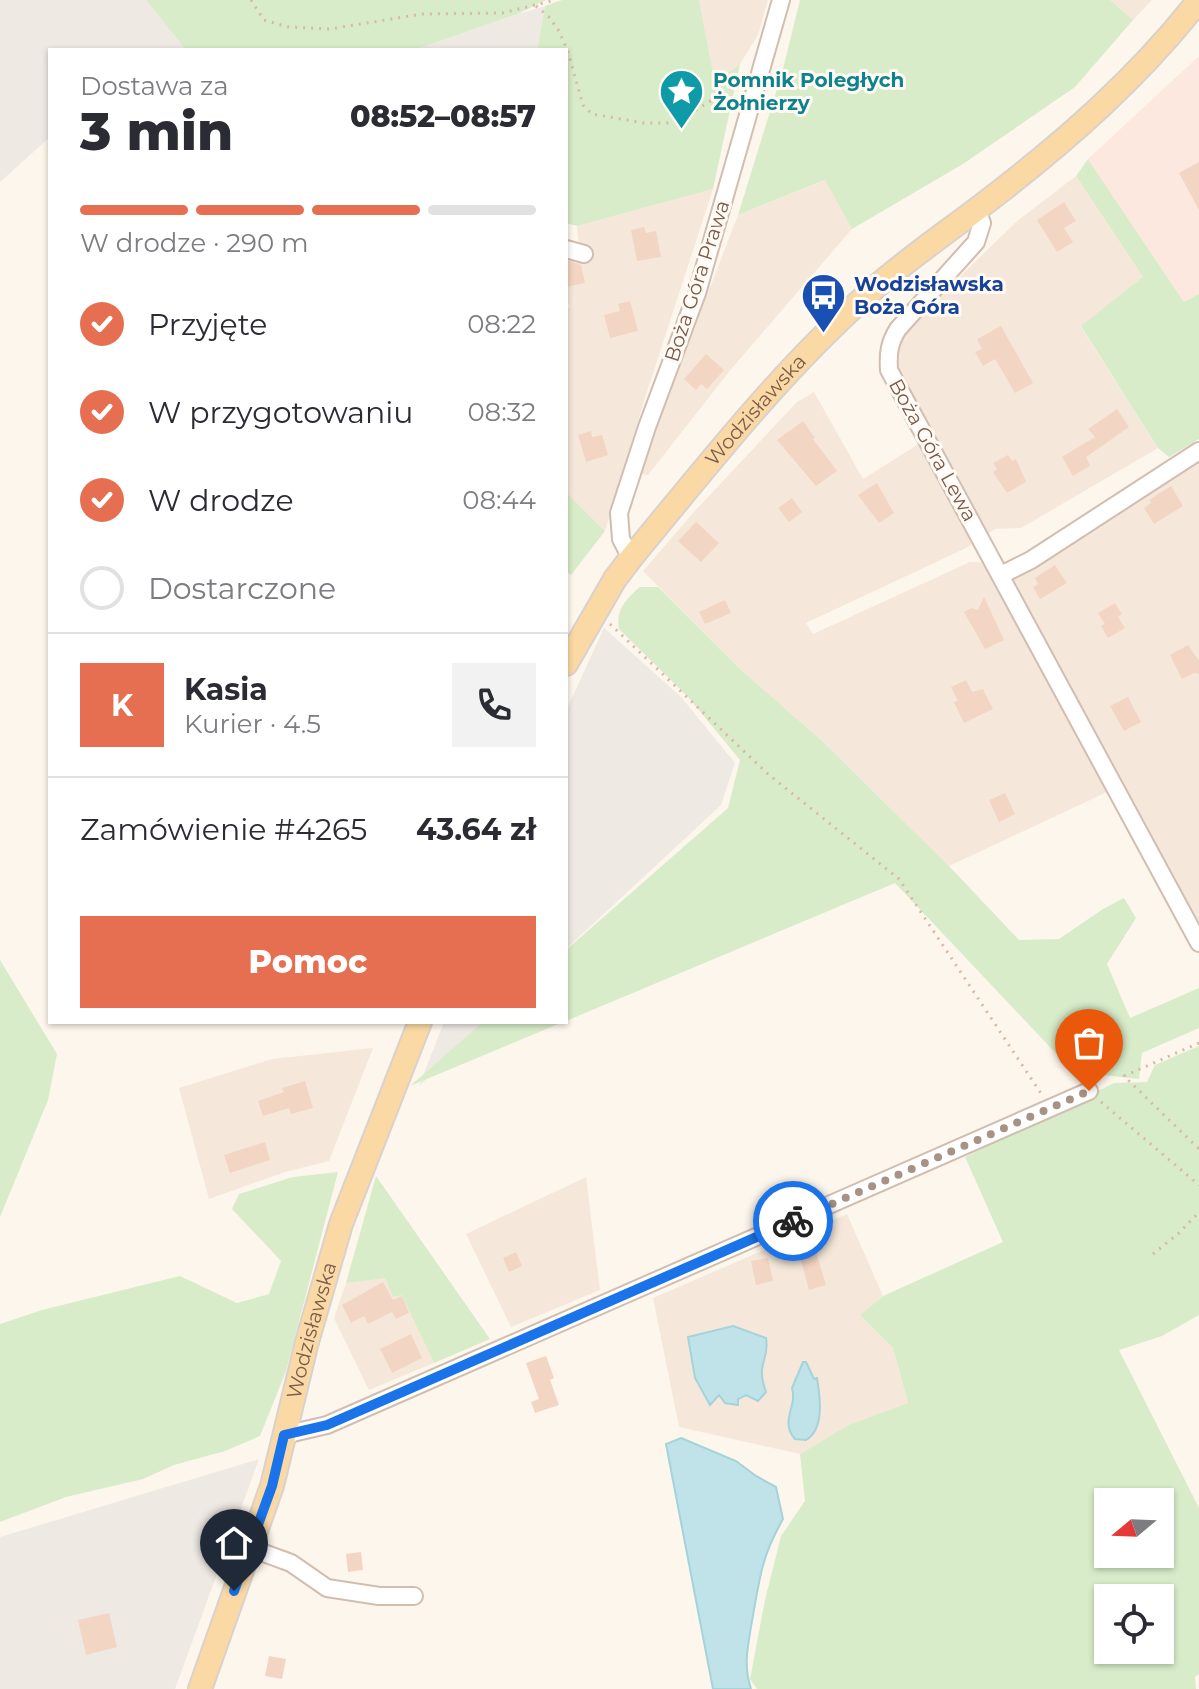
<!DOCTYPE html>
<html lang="pl">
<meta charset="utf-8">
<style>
body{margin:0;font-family:Montserrat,sans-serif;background:#f2f2f3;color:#2b2b33;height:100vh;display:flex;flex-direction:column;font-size:30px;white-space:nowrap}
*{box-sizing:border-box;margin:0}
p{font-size:26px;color:#7c7c81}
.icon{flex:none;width:44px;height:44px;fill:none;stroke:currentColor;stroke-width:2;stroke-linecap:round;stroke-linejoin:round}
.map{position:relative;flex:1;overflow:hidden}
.drawer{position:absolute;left:48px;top:48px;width:520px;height:976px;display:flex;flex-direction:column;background:#fff;border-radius:0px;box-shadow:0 2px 6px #0004}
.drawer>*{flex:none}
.needle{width:52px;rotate:251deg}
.buttons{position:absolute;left:1094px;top:1488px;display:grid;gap:16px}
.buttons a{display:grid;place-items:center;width:80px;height:80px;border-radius:0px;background:#fff;box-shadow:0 2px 6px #0004;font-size:40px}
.pin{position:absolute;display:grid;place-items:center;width:68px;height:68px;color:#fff;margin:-82px -34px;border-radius:50% 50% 50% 0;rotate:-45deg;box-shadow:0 0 8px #0007}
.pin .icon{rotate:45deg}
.courier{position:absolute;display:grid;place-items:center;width:80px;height:80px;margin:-40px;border:6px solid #1a73e8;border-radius:50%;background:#fff;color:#222;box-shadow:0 2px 10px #0007}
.summary em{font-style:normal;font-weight:800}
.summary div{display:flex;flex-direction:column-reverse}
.summary{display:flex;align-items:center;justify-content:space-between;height:136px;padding:0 32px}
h1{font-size:52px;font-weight:800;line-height:60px}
.bar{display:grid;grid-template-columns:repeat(4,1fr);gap:12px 8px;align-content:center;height:96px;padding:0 32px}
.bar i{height:10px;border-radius:6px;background:#e1e1e2}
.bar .active{background:#e76f51}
.bar p{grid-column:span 4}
.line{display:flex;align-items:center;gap:20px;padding:0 32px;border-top:2px solid #e1e1e2}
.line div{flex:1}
.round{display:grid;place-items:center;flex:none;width:84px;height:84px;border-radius:0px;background:#f2f2f3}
ol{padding:0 32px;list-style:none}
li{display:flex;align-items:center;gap:24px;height:88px}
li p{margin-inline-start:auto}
li .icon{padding:8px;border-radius:50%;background:#e76f51;color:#fff;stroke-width:4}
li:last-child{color:#7c7c81}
li i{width:44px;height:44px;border:4px solid #e1e1e2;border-radius:50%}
.action{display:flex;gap:16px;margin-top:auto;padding:16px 32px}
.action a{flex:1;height:92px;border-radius:0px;background:#e76f51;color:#fff;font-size:32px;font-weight:800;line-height:92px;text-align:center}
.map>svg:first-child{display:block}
.residential{fill:#f5e8da}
.commercial{fill:#fde8e0}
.industrial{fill:#efe9e4}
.green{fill:#d8ecc9;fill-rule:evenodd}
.water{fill:#bfe3e8;stroke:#a5d3da;stroke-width:2}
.building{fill:#f3d5c3}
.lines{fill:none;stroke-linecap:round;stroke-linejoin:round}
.minor-casing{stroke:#d1beb0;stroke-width:20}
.major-casing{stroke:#dad1cd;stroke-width:26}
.path{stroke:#d9b8a5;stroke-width:3;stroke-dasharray:2 6;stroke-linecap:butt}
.minor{stroke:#fff;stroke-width:16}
.major{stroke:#fbd9a5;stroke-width:22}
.done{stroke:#a89285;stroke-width:8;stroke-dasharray:0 14.4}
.route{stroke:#1a73e8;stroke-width:10}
.labels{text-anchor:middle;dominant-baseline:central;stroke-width:6;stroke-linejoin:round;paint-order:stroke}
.culture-label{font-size:20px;font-weight:bold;fill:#0d838f;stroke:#fffaf3;text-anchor:start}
.street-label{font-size:20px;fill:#7a5c4d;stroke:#fffaf3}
.transit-label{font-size:20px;font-weight:bold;fill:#164399;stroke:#fffaf3;text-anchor:start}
</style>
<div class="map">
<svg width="1199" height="1689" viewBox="0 0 1199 1689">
<rect width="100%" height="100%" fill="#fdf6ec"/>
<g class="residential">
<path d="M 699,0 L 768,0 L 758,35 L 740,64 L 715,84 Z"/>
<path d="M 1110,0 L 1152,0 L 1133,20 Z"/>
<path d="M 1076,176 L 1143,277 L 1081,327 L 1158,448 L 1021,528 L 995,529 L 966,548 L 806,623 L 813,634 L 970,562 L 1033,564 L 1199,456 L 1199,930 L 1122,785 L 949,866 L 820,739 L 739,668 L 643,571 L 693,513 L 797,402 L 814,392 L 863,479 L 933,435 L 902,380 L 896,356 L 900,335 L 1016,222 Z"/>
<path d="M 826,180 L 852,229 L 732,368 L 648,475 L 642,474 L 669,381 L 700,299 L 711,285 L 738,215 Z"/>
<path d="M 713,189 L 645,398 L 605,531 L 566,492 L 566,308 L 570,307 L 566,298 L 566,260 L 580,257 L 577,226 Z"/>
<path d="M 373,1048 L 329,1161 L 285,1172 L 209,1199 L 179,1088 L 272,1059 Z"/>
<path d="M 586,1177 L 600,1290 L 511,1327 L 466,1234 Z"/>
<path d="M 847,1214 L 883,1296 L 860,1315 L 893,1348 L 908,1403 L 848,1425 L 800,1454 L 679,1427 L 653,1298 Z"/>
<path d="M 385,1277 L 393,1297 L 402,1294 L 409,1307 L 434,1363 L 369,1390 L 334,1318 L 346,1283 Z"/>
</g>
<path class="commercial" d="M 1199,56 L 1199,294 L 1185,303 L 1088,159 Z"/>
<g class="industrial">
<path d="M 0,0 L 146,0 L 186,50 L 50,50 L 50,137 L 0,182 Z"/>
<path d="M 545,6 L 537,50 L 414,50 L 519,14 Z"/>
<path d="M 604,628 L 681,697 L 735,763 L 721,805 L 566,949 L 566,711 Z"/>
<path d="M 444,1022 L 488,1022 L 419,1086 Z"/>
<path d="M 259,1459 L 175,1689 L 0,1689 L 0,1537 Z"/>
</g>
<g class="green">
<path d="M 146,0 L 546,0 L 518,14 L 414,50 L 186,50 Z"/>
<path d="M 562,0 L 699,0 L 715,83 L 740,64 L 713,189 L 577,226 L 566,223 L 566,50 L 537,50 L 545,6 Z"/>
<path d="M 800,0 L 1110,0 L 1133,20 L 1075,87 L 963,164 L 852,229 L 825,180 L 738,215 L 782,73 Z"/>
<path d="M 1088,159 L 1184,302 L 1199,294 L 1199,439 L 1169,457 L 1158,448 L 1081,326 L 1143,277 L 1076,176 Z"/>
<path d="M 566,492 L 605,531 L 571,575 L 566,571 Z"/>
<path d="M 640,587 L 658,587 L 739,668 L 820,739 L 949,866 L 1019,940 L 1059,939 L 1103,909 L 1124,898 L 1136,918 L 1107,964 L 1130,1018 L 1199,988 L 1199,1028 L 1142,1053 L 1139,1079 L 1102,1075 L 1083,1082 L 895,883 L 566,1021 L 566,950 L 728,808 L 740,760 L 688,697 L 619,629 C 615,610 627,598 640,587 Z"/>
<path d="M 0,960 L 57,1054 L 48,1100 L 0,1217 Z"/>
<path d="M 483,1022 L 563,1022 L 410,1086 Z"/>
<path d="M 1199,1046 L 1199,1315 L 1162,1336 L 1119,1350 L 1199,1508 L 1199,1674 L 1195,1677 L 1196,1689 L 757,1689 L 750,1679 L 765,1600 L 781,1536 L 805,1501 L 800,1454 L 848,1425 L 908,1403 L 893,1348 L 860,1315 L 883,1296 L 1003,1242 L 965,1157 L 1114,1083 L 1147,1082 L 1155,1065 ZM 1108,1502 L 1160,1502 L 1160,1554 L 1108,1554 ZM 1108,1598 L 1160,1598 L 1160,1650 L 1108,1650 Z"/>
<path d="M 338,1172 L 286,1371 L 260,1436 L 225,1451 L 174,1465 L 143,1479 L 66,1497 L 0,1522 L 0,1324 L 42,1310 L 180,1276 L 237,1303 L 269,1294 L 281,1261 L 232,1209 L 239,1194 L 293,1177 Z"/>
<path d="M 376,1176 L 490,1339 L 434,1363 L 402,1295 L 393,1297 L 385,1278 L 346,1283 Z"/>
</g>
<g class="water">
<path d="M 733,1326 L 766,1338 C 770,1361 755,1362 766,1392 L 758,1401 L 746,1395 L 738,1399 L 738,1405 L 725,1403 L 719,1395 L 710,1405 L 695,1378 L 688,1337 Z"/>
<path d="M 803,1362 L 806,1362 L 814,1379 L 817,1378 C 820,1396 825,1429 806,1440 L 795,1439 C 779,1421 798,1406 792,1388 Z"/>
<path d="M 681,1438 L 736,1461 L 756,1476 L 776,1487 L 783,1519 C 761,1558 760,1577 752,1621 C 748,1645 743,1665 751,1689 L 713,1689 L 666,1444 Z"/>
</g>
<g class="building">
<path d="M 1199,162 L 1199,210 L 1179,173 Z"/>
<path d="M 1064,202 L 1076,221 L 1064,228 L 1073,242 L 1057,252 L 1037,220 Z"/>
<path d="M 644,227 L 646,233 L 656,231 L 661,257 L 637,261 L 631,230 Z"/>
<path d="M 569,261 L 581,265 L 585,283 L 566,287 L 566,262 Z"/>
<path d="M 630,301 L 638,331 L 610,338 L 604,315 L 620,311 L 618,304 Z"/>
<path d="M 1001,326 L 1033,383 L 1015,393 L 995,359 L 983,366 L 975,352 L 982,349 L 977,339 Z"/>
<path d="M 706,354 L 724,370 L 707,389 L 701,384 L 696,390 L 684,379 Z"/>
<path d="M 1117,409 L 1129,427 L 1086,457 L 1090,466 L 1073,476 L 1062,457 L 1095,437 L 1088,429 Z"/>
<path d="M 803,421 L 815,438 L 813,439 L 837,471 L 816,486 L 777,440 Z"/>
<path d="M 591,431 L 592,437 L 602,435 L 608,455 L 586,462 L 578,435 Z"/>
<path d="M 1008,455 L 1012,461 L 1016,459 L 1026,482 L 1007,493 L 993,472 L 997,469 L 993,463 Z"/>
<path d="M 877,483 L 894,513 L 879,523 L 858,495 Z"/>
<path d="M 1171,486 L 1183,506 L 1154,524 L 1144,508 L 1151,503 L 1149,500 Z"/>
<path d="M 792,498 L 802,512 L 789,522 L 778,508 Z"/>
<path d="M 696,522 L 719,543 L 701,562 L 678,541 Z"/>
<path d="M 1055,565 L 1067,583 L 1040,599 L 1033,587 L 1038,584 L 1035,578 Z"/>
<path d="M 984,597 L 1004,640 L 985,649 L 964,612 L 971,608 L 978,610 Z"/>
<path d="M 725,600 L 731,613 L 705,624 L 699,612 Z"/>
<path d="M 1115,603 L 1122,614 L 1118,617 L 1125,628 L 1108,638 L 1101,626 L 1105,624 L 1098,613 Z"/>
<path d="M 1188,645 L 1199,661 L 1199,674 L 1194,673 L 1182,679 L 1170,655 Z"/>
<path d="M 966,680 L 972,692 L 983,689 L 993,709 L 964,723 L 954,702 L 958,701 L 951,687 Z"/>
<path d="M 1128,697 L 1141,722 L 1124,731 L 1110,706 Z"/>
<path d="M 1005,793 L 1015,814 L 999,822 L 989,800 Z"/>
<path d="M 305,1081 L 313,1108 L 291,1114 L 289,1108 L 263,1116 L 258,1101 L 284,1092 L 282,1088 Z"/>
<path d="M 265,1142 L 270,1160 L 230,1173 L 224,1155 Z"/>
<path d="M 516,1252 L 522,1266 L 509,1272 L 503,1258 Z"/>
<path d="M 816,1252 L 826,1285 L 809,1290 L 800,1257 Z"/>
<path d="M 768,1258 L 773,1281 L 756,1285 L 751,1261 Z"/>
<path d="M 383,1282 L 393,1300 L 402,1296 L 409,1313 L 396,1319 L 392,1312 L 368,1324 L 364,1316 L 351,1323 L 342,1305 Z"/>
<path d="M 411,1334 L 422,1358 L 392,1373 L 380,1349 Z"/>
<path d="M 546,1356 L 554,1378 L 550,1380 L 559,1405 L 535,1413 L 531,1402 L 539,1399 L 526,1363 Z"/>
<path d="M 361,1552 L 363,1570 L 348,1572 L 346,1554 Z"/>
<path d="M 109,1613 L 117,1647 L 86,1655 L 78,1620 Z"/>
<path d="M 269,1656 L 286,1659 L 282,1679 L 265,1676 Z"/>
</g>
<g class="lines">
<defs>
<g id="minor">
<path d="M 977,210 L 982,223 L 976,242 L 898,329 C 889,343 888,354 889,370 L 1199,943"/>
<path d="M 566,249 L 584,254"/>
<path d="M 631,558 L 621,539 L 619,513 L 647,427 L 697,293 L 781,0"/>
<path d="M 1001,575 L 1031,560 L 1199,451"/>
<path d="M 284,1435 L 327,1425 L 1089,1091"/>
<path d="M 250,1548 L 291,1563 L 327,1588 L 379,1596 L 414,1596"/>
</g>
<g id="major">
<path id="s1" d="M 566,664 L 615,579 L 631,558 C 707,466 780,372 869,293 C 907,259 949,231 989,200 C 1066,141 1139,77 1199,0"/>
<path id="s2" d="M 200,1689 L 272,1486 L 307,1342 L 341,1224 L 420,1022"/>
</g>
</defs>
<use href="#minor" class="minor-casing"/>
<use href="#major" class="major-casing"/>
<g class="path">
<path d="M 251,0 L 264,20 L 288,27 L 330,29 L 422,14 L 502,13 L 556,0"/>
<path d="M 536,6 L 549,17 L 559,31 L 568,52 L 583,105 L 592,114 L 644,123 L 667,123 L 691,113 L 739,83"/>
<path d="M 610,624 L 768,774 L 899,879 L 1042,1095"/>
<path d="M 1199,1043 L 1124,1076 L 1199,1149"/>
<path d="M 1101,1102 L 1199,1185"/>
<path d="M 1153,1254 L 1179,1233 L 1199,1212"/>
</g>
<use href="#minor" class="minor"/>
<use href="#major" class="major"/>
</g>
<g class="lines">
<path class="done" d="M 793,1221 L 1089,1091"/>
<path class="route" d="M 234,1591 L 272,1486 L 284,1435 L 327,1425 L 793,1221"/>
</g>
<defs>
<symbol id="sight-pin" viewBox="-11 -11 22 30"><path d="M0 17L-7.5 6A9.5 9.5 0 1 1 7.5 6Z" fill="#0f9aa8" stroke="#fffaf3"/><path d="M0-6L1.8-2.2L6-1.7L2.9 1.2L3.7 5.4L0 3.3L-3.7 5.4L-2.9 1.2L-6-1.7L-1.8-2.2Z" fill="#fff"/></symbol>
<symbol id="bus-pin" viewBox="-11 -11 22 30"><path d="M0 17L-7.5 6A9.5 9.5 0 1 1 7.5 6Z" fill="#1a4fb4" stroke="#fffaf3"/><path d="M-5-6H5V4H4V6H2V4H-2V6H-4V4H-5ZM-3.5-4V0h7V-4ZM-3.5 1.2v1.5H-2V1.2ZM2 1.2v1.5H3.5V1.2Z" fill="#fff"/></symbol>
</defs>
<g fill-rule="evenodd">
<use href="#sight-pin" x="656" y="66" width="51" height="69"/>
<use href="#bus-pin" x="798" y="270" width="51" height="69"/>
</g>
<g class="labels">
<g class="culture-label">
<text x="713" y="80">Pomnik Poległych<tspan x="713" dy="23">Żołnierzy</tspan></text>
</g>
<g class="street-label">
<text transform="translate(697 281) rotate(-72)">Boża Góra Prawa</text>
<text stroke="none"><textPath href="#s1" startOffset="318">Wodzisławska</textPath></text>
<text transform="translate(933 450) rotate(61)">Boża Góra Lewa</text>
<text stroke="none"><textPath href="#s2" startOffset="376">Wodzisławska</textPath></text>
</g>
<g class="transit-label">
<text x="854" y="284">Wodzisławska<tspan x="854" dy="23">Boża Góra</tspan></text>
</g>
</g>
</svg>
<div class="buttons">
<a><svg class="needle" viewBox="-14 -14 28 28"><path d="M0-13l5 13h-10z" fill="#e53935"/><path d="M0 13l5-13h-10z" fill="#7c7c81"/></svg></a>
<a><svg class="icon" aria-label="locate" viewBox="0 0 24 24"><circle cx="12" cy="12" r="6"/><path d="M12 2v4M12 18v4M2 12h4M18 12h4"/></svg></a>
</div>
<div class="pin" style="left:1089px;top:1091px;background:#ea580c"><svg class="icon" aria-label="bag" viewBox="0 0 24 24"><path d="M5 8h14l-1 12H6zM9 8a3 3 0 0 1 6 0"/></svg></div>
<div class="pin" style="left:234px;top:1591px;background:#1f2937"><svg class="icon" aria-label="home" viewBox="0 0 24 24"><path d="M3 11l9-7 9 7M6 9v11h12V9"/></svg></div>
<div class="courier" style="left:793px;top:1221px"><svg class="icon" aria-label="bike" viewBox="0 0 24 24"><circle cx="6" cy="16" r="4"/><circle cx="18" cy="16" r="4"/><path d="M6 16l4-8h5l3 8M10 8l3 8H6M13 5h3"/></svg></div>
<section class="drawer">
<div class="summary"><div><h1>3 min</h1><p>Dostawa za</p></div><em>08:52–08:57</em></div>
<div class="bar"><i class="active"></i><i class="active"></i><i class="active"></i><i></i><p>W drodze · 290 m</p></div>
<ol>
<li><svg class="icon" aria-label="check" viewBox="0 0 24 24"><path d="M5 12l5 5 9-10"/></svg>Przyjęte<p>08:22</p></li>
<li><svg class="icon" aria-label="check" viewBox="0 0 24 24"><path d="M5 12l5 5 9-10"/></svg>W przygotowaniu<p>08:32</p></li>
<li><svg class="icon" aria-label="check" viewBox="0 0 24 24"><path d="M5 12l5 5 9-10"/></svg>W drodze<p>08:44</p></li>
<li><i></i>Dostarczone</li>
</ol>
<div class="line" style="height:144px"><b class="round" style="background:#e76f51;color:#fff">K</b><div><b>Kasia</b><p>Kurier · 4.5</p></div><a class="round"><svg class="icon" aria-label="phone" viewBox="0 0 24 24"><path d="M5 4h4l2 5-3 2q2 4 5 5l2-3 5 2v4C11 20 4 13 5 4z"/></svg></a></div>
<div class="line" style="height:104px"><div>Zamówienie #4265</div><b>43.64 zł</b></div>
<div class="action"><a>Pomoc</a></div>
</section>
</div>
